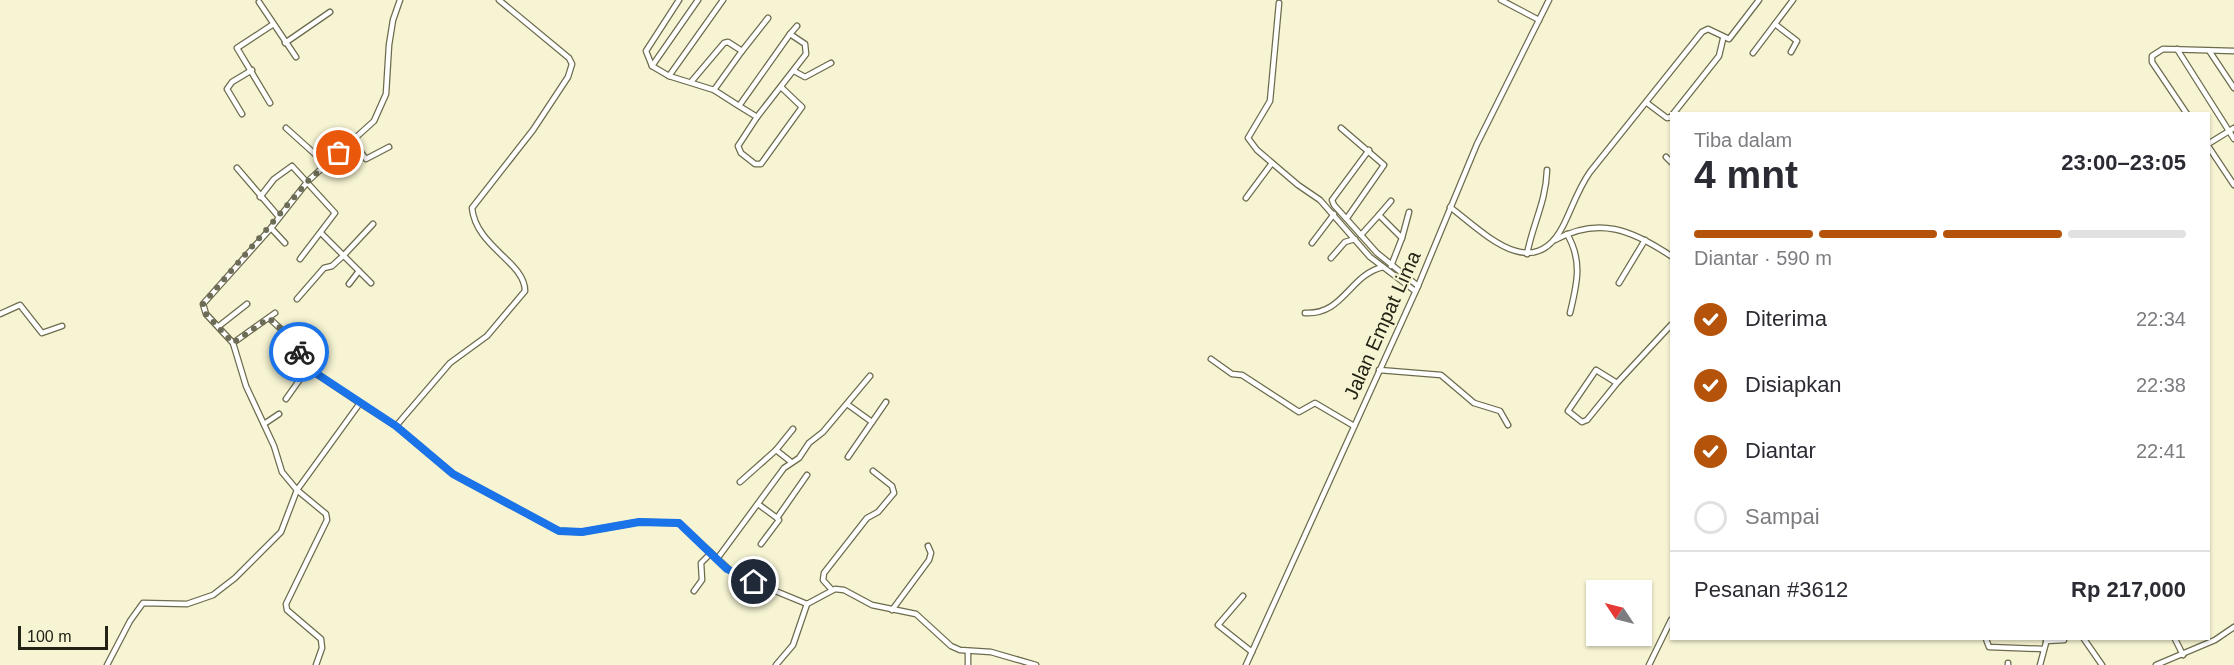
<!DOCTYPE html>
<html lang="id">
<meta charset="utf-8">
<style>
body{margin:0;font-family:Arial,sans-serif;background:#f2f2f3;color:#2b2b33;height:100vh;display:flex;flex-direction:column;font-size:22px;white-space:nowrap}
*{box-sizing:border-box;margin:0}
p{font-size:20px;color:#7c7c81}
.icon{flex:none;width:33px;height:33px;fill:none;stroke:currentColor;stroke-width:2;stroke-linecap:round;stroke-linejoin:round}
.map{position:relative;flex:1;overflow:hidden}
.side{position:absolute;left:1670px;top:112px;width:540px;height:528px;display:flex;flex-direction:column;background:#fff;border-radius:0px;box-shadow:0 2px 4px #0004}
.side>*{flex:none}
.needle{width:39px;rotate:305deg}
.tools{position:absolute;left:1586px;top:580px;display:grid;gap:12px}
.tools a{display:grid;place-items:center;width:66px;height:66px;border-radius:0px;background:#fff;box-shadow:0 2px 4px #0004;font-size:30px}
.scale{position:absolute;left:18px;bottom:15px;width:90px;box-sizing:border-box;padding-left:6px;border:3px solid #222215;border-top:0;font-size:16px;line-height:21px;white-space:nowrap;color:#222215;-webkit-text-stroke:4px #f6f4d2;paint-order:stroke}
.pin{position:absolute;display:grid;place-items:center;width:51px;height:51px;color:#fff;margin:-26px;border:3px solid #fff;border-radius:50%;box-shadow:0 2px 6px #0007}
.courier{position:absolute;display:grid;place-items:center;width:60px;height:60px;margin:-30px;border:4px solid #1a73e8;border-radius:50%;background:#fff;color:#222;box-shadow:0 2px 8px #0007}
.summary em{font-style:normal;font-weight:800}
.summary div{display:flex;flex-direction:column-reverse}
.summary{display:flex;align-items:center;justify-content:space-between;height:102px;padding:0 24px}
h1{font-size:39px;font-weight:800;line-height:45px}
.bar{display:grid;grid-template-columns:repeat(4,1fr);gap:9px 6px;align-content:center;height:72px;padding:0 24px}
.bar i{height:8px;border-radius:4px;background:#e1e1e2}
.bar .current{background:#b45309}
.bar p{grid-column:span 4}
.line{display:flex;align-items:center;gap:15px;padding:0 24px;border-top:2px solid #e1e1e2}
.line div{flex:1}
ol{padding:0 24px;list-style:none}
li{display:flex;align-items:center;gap:18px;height:66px}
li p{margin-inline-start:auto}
li .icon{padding:6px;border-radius:50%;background:#b45309;color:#fff;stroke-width:4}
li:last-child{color:#7c7c81}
li i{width:33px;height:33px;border:3px solid #e1e1e2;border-radius:50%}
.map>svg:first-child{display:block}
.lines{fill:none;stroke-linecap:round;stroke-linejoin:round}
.minor-casing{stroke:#6d6b4d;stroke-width:7}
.minor{stroke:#fff;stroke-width:4.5}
.done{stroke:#6c6c57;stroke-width:6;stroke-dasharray:0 10.8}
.route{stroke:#1a73e8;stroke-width:8}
.labels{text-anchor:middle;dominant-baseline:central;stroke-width:4.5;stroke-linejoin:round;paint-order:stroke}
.street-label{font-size:20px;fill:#222215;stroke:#f6f4d2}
</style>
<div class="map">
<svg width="2234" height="665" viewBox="0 0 2234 665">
<rect width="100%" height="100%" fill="#f6f4d2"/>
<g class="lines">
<defs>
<g id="minor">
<path d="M 1501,0 L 1539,20"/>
<path d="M 259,2 L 296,57"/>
<path d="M 1279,3 L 1270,101 L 1248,138 L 1257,150 L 1298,185 L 1320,200 L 1370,257 L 1415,291"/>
<path d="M 1775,24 L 1797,41 L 1791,52"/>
<path d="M 790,34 L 797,26"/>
<path d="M 285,43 L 330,12"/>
<path d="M 2177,49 L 2234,139"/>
<path d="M 742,51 L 768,18"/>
<path d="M 2210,52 L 2234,88"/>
<path d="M 1753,53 L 1793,0"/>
<path d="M 652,66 L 646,51 L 679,0"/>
<path d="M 794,71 L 805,77 L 831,63"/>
<path d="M 669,76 L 652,66 L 698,0"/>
<path d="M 691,82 L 724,43 L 728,42 L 742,51 L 714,90 L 669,76 L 723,0"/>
<path d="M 714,90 L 739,106 L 790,34 L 805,44 L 806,54 L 757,117 L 739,106"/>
<path d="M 270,103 L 237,48 L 272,25"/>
<path d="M 1647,103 L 1667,118 L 1671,117"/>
<path d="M 242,114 L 227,89 L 232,82 L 252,70"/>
<path d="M 1673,114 L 1719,56 L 1723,39"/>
<path d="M 2187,114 L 2152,62 L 2152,56 L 2163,49 L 2234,51"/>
<path d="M 757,117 L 738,146 L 741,153 L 755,164 L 761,164 L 802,107 L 781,87"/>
<path d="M 286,128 L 326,164"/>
<path d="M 1341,128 L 1384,165 L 1347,218"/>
<path d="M 353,142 L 366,159 L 389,147"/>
<path d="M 2208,144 L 2234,128"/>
<path d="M 2208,146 L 2234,185"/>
<path d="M 1369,150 L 1332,200 L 1334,205 L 1377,253 L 1418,286"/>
<path d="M 1666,157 L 1671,162"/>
<path d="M 237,168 L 279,217"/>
<path d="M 260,197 L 274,179 L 292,166 L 335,213 L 300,259"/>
<path d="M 1246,198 L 1272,163"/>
<path d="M 1450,207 C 1483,232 1533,285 1563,226 C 1572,208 1578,189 1590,172 L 1702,32 L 1708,29 L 1729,39 L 1759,0"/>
<path d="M 1379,215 L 1391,201"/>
<path d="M 271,228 L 285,243"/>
<path d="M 321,233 L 371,283"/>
<path d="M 1567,234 C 1583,261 1577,284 1570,313"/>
<path d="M 1361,235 L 1379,215 L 1402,238 L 1391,266"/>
<path d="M 1402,238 L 1409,212"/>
<path d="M 1555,240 C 1599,216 1632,230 1671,256"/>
<path d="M 1312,243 L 1334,214"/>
<path d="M 1527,254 C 1533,223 1546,202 1547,170"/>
<path d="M 1331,258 L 1345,242 L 1355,239"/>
<path d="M 1619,283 L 1645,240"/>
<path d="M 349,284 L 359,271"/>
<path d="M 297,299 L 324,268 L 332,266 L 344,255 L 373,224"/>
<path d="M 1305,313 C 1344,315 1349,275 1383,267"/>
<path d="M 0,314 L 20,305 L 42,333 L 62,326"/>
<path d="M 269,318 L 297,344"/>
<path d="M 219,326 L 247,304"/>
<path d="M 233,343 L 275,313"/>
<path d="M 1211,359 L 1232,374 L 1242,375 L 1299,412 L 1315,403 L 1354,426"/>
<path d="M 308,368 L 301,359 L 297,344 L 310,332"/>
<path d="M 1379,370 L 1441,375 L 1474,403 L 1500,411 L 1508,425"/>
<path d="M 1617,383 L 1596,370 L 1568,411 L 1582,422 L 1587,420 L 1617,383 L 1671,325"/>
<path d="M 286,399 L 308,368 L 360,403"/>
<path d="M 847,404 L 872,422"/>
<path d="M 264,424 L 279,414"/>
<path d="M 396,426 L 450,363 L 487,336 L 525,291 C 525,262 476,247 472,208 L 533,130 L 568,77 L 572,64 L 569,58 L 499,0"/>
<path d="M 848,457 L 886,402"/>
<path d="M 790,461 L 776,450 L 793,429"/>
<path d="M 740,482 L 776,450"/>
<path d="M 758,504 L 777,518 L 807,475"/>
<path d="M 761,544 L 779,520 L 777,518"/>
<path d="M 717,559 L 784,468 L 799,458 L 809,443 L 823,432 L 870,376"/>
<path d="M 832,590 L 823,580 L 824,573 L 867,518 L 878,512 L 894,493 L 892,486 L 873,471"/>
<path d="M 694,591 L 702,580 L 701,563 L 711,553"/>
<path d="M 1243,596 L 1218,625 L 1252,652"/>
<path d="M 892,610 L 929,560 L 931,553 L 928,546"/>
<path d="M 1986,639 L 1989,647 L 2043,649"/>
<path d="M 2084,639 L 2102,665"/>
<path d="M 2175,639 L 2183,655"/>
<path d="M 2046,641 L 2064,640"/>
<path d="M 107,665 L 130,621 L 143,603 L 187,604 L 213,595 L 235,578 L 281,532 L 297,490 L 282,472 L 274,446 L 246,386 L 233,343 L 206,314 L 203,304 L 271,228 L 308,181 L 374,121 L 386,94 L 389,45 L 393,20 L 400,0"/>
<path d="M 316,665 L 322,648 L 321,639 L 287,610 L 286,604 L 327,520 L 326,514 L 297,490 L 360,403 L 396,426 L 453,474 L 559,531 L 582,532 L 639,522 L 679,523 L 734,574 L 807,604 L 835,589 L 844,590 L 872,605 L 916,614 L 951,646 L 960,650 L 991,652 L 1036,665"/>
<path d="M 776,665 L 793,645 L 807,604"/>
<path d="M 968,665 L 968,652"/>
<path d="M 1246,665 L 1418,286 L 1477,144 L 1549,0"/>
<path d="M 1649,665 L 1671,620"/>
<path d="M 2008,665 L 2008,663"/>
<path d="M 2040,665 L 2047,639"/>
<path d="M 2156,665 L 2215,640 L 2234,627"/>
</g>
</defs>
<use href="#minor" class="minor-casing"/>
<use href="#minor" class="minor"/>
</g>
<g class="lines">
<path class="done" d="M 299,352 L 295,341 L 269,318 L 233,343 L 206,314 L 203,304 L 308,181 L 339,153"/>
<path class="route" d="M 299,352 L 308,368 L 396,426 L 453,474 L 559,531 L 582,532 L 639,522 L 679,523 L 727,569 L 754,582"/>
</g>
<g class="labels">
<g class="street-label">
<text transform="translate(1382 325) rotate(-66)">Jalan Empat Lima</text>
</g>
</g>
</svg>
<div class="tools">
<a><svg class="needle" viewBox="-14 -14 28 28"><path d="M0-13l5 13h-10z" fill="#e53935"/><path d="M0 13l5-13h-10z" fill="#7c7c81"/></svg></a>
</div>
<div class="scale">100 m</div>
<div class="pin" style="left:339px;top:153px;background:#ea580c"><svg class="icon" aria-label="bag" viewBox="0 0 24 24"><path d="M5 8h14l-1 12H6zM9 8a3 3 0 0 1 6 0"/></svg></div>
<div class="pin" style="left:754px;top:582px;background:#1f2937"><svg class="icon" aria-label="home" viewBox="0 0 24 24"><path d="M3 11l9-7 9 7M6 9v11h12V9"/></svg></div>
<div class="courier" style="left:299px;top:352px"><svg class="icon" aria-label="bike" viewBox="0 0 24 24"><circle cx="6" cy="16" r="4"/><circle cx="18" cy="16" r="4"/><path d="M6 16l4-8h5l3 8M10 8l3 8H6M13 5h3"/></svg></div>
<section class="side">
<div class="summary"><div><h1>4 mnt</h1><p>Tiba dalam</p></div><em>23:00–23:05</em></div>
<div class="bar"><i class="current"></i><i class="current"></i><i class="current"></i><i></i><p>Diantar · 590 m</p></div>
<ol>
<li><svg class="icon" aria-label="check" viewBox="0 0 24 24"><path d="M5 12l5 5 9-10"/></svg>Diterima<p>22:34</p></li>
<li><svg class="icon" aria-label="check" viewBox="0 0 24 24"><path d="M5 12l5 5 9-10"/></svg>Disiapkan<p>22:38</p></li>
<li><svg class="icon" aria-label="check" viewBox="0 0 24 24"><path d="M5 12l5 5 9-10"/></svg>Diantar<p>22:41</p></li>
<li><i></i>Sampai</li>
</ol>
<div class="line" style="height:78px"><div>Pesanan #3612</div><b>Rp 217,000</b></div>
</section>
</div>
